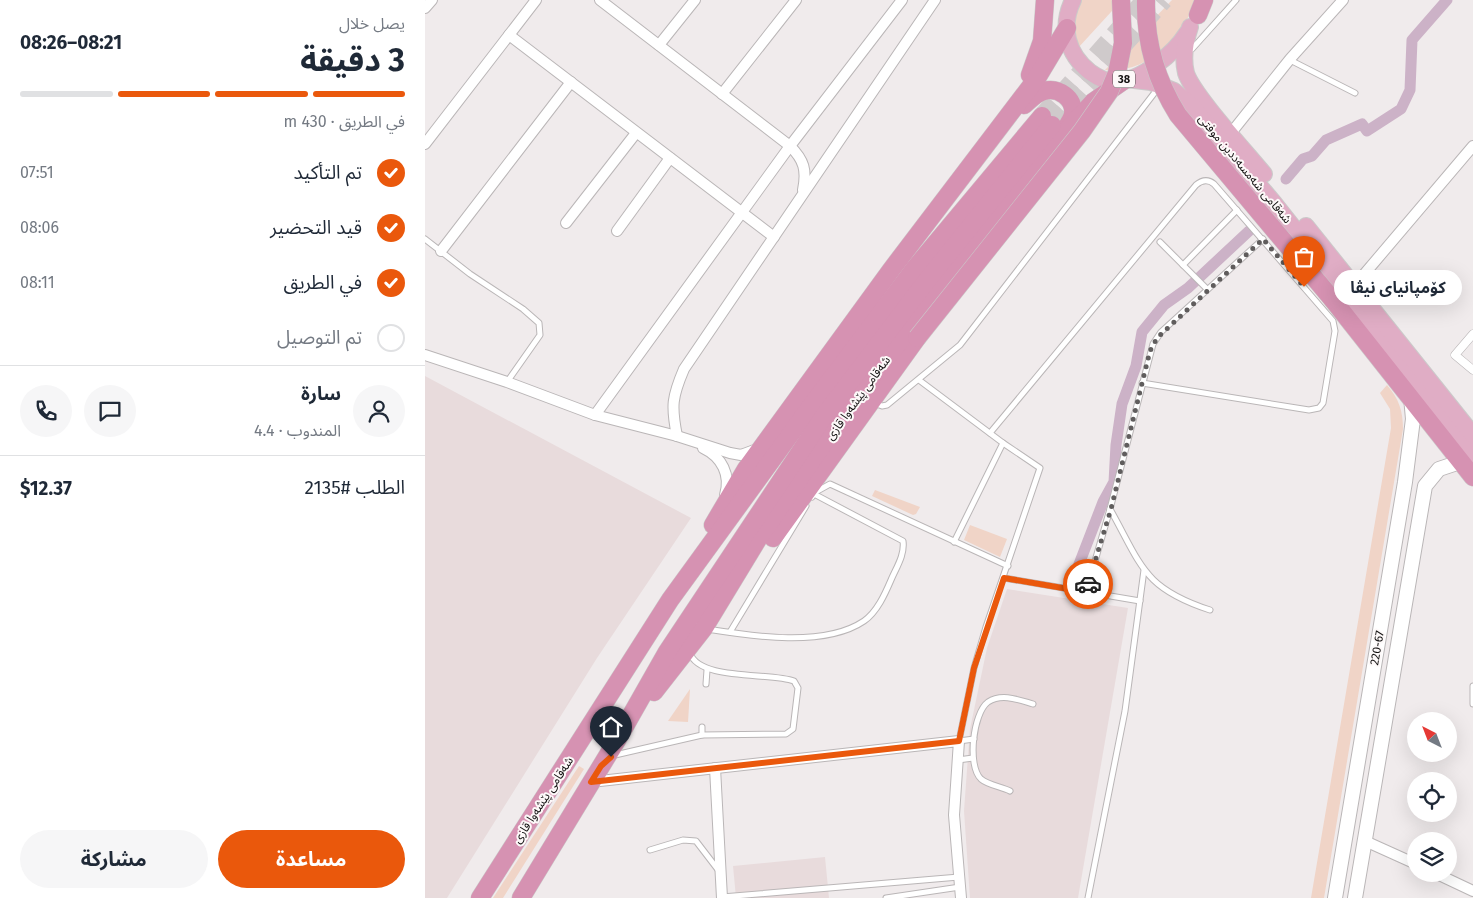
<!DOCTYPE html>
<html lang="ar">
<meta charset="utf-8">
<style>
body{margin:0;font-family:"Fira Sans","Noto Sans Arabic",sans-serif;background:#f6f6f7;color:#1f2937;direction:rtl;height:100vh;display:flex;flex-direction:column;font-size:19px;white-space:nowrap}
*{box-sizing:border-box;margin:0}
p{font-size:16px;color:#747a83}
.icon{flex:none;width:28px;height:28px;fill:none;stroke:currentColor;stroke-width:2;stroke-linecap:round;stroke-linejoin:round}
.map{position:relative;flex:1;overflow:hidden;direction:ltr}
.drawer{display:flex;flex-direction:column;background:#fff;width:425px}
.drawer>*{flex:none}
.needle{width:32px;rotate:318deg}
.fabs{position:absolute;left:982px;top:712px;display:grid;gap:10px}
.fabs a{display:grid;place-items:center;width:50px;height:50px;border-radius:50%;background:#fff;box-shadow:0 5px 20px #0002;font-size:25px}
.pin{position:absolute;display:grid;place-items:center;width:42px;height:42px;color:#fff;margin:-51px -21px;border-radius:50% 50% 50% 0;rotate:-45deg;box-shadow:0 0 5px #0007}
.pin .icon{rotate:45deg}
.courier{position:absolute;display:grid;place-items:center;width:50px;height:50px;margin:-25px;border:4px solid #ea580c;border-radius:50%;background:#fff;color:#222;box-shadow:0 1px 6px #0007}
.bubble{position:absolute;height:35px;border-radius:18px;background:#fff;box-shadow:0 5px 20px #0002;font-size:16px;font-weight:700;line-height:35px;text-align:center;direction:rtl}
.overview em{font-style:normal;font-weight:700}
.overview div{display:flex;flex-direction:column-reverse}
.overview{display:flex;align-items:center;justify-content:space-between;height:85px;padding:0 20px}
h1{font-size:32px;font-weight:700;line-height:38px}
.bar{display:grid;grid-template-columns:repeat(4,1fr);gap:8px 5px;align-content:center;height:60px;padding:0 20px}
.bar i{height:6px;border-radius:4px;background:#e0e1e3}
.bar .selected{background:#ea580c}
.bar p{grid-column:span 4}
.line{display:flex;align-items:center;gap:12px;padding:0 20px;border-top:1px solid #e0e1e3}
.line div{flex:1}
.round{display:grid;place-items:center;flex:none;width:52px;height:52px;border-radius:26px;background:#f6f6f7}
ol{padding:0 20px;list-style:none}
li{display:flex;align-items:center;gap:15px;height:55px}
li p{margin-inline-start:auto}
li .icon{padding:5px;border-radius:50%;background:#ea580c;color:#fff;stroke-width:4}
li:last-child{color:#747a83}
li i{width:28px;height:28px;border:2px solid #e0e1e3;border-radius:50%}
.action{display:flex;gap:10px;margin-top:auto;padding:10px 20px}
.action a{flex:1;height:58px;border-radius:30px;background:#ea580c;color:#fff;font-size:20px;font-weight:700;line-height:58px;text-align:center}
.action a+a{background:#f6f6f7;color:#1f2937}
main{display:flex;flex:1;min-height:0}
.map>svg:first-child{display:block}
.built{fill:#e8dbdc}
.green{fill:#f0d4c7}
.lines{fill:none;stroke-linecap:round;stroke-linejoin:round}
.canal{stroke:#ccb2c7;stroke-width:11}
.trunk-tunnel{stroke:#cfcacb;stroke-width:18;stroke-dasharray:18 9;stroke-linecap:butt}
.service-casing{stroke:#bab6b7;stroke-width:7}
.pedestrian-casing{stroke:#bab6b7;stroke-width:9}
.minor-casing{stroke:#bab6b7;stroke-width:12}
.tertiary-casing{stroke:#bab6b7;stroke-width:16}
.primary-casing{stroke:#cbcaca;stroke-width:18}
.trunk-casing{stroke:#cbcaca;stroke-width:19}
.service{stroke:#fff;stroke-width:5}
.pedestrian{stroke:#fff;stroke-width:8}
.minor{stroke:#fff;stroke-width:10}
.tertiary{stroke:#fff;stroke-width:14}
.primary{stroke:#e0adc5;stroke-width:16}
.trunk{stroke:#d692b2;stroke-width:18}
.trunk-bridge-casing{stroke:#cbcaca;stroke-width:19;stroke-linecap:butt}
.trunk-bridge{stroke:#d692b2;stroke-width:18}
.done{stroke:#605d5d;stroke-width:5;stroke-dasharray:0 9}
.route{stroke:#ea580c;stroke-width:6}
.labels{text-anchor:middle;dominant-baseline:central;stroke-width:4;stroke-linejoin:round;paint-order:stroke}
.shield{fill:#fdf9f9;stroke:#585656;stroke-width:1}
.shield-label{font-size:11px;font-weight:bold;fill:#121010}
.street-label{font-size:12px;fill:#121010;stroke:#fdf9f9}
</style>
<main>
<div class="map">
<svg width="1048" height="898" viewBox="0 0 1048 898">
<rect width="100%" height="100%" fill="#f0ebec"/>
<g class="built">
<path d="M 0,376 L 266,518 L 172,658 L 22,898 L 0,898 Z"/>
<path d="M 582,589 L 703,608 L 653,898 L 545,898 L 539,811 L 545,729 L 562,648 Z"/>
<path d="M 400,857 L 404,898 L 311,898 L 308,866 Z"/>
</g>
<g class="green">
<path d="M 656,0 L 697,0 L 653,48 C 645,30 650,18 656,0 Z"/>
<path d="M 747,0 L 770,0 C 759,38 721,74 680,70 Z"/>
<path d="M 962,385 C 974,399 978,411 978,429 L 899,898 L 886,898 L 966,428 L 965,409 L 955,393 Z"/>
<path d="M 450,490 L 495,507 L 491,514 L 488,515 L 447,496 Z"/>
<path d="M 545,525 L 582,539 L 575,557 L 539,540 Z"/>
<path d="M 265,689 L 263,722 L 243,721 Z"/>
<path d="M 154,766 L 159,769 L 78,898 L 68,898 Z"/>
</g>
<g class="lines">
<g class="canal">
<path d="M 861,179 L 878,159 L 887,156 L 901,140 L 937,124 L 942,131 L 976,109 L 985,90 L 987,40 L 1022,0"/>
<path d="M 651,572 L 678,502 L 689,482 L 691,445 L 697,404 L 711,366 L 717,332 L 739,305 L 763,288 L 824,231"/>
</g>
<g class="trunk-tunnel">
<path d="M 617,116 L 720,0"/>
<path d="M 627,125 L 739,0"/>
</g>
<defs>
<g id="service">
<path d="M 762,50 L 767,49 L 811,0"/>
<path d="M 865,60 L 930,93"/>
<path d="M 0,239 L 45,274 L 98,309 L 114,323 L 115,335 L 82,382"/>
<path d="M 735,242 L 782,289"/>
<path d="M 758,265 L 812,210"/>
<path d="M 494,380 L 578,443 L 529,542"/>
<path d="M 449,403 L 457,406 L 462,405 L 535,345 L 734,87"/>
<path d="M 565,433 L 771,185 C 777,180 783,179 789,184 L 908,321 L 910,331 L 898,403 L 894,408 L 884,410 L 717,383"/>
<path d="M 387,494 L 405,484 L 583,566"/>
<path d="M 685,509 C 717,566 718,588 785,610"/>
<path d="M 579,578 L 715,601"/>
<path d="M 661,592 L 685,509 L 728,344 L 736,332 L 838,239"/>
<path d="M 282,629 C 326,636 399,648 439,621 C 452,612 460,594 466,580 C 471,568 480,555 478,541 L 389,494 L 387,497"/>
<path d="M 305,632 L 381,506"/>
<path d="M 281,684 L 282,670"/>
<path d="M 1048,686 L 1048,704"/>
<path d="M 277,735 L 277,727"/>
<path d="M 549,739 L 534,741 L 549,668 L 561,627 L 615,468 L 578,443"/>
<path d="M 190,755 L 277,735 L 361,734 L 368,729 L 373,688 L 369,681 C 345,672 274,681 265,653"/>
<path d="M 533,760 L 548,758"/>
<path d="M 585,791 C 577,787 563,785 556,779 C 542,766 548,713 563,702 C 577,693 594,700 608,704"/>
<path d="M 225,850 L 258,840 L 271,841 L 294,871"/>
<path d="M 297,897 L 534,877"/>
<path d="M 461,898 L 535,887"/>
<path d="M 663,898 L 700,711 L 719,570"/>
</g>
<path id="pedestrian" d="M 1048,334 L 1030,355 L 1048,370"/>
<g id="minor">
<path d="M 175,0 L 365,146 C 379,160 382,170 378,190"/>
<path d="M 0,8 L 7,0"/>
<path d="M 84,35 L 349,237"/>
<path d="M 234,45 L 270,0"/>
<path d="M 297,94 L 371,0"/>
<path d="M 806,133 L 865,59 L 918,0"/>
<path d="M 0,144 L 111,0"/>
<path d="M 141,223 L 211,133"/>
<path d="M 192,231 L 245,158"/>
<path d="M 16,251 L 146,82"/>
<path d="M 930,285 L 1048,146"/>
<path d="M 0,355 L 82,382 L 170,415 L 252,436 L 305,453 L 316,455 L 332,449"/>
<path d="M 170,415 L 365,146 L 477,0"/>
<path d="M 252,436 C 246,406 247,397 259,369 L 510,0"/>
<path d="M 278,448 C 297,457 306,475 300,495"/>
<path d="M 290,768 L 297,898"/>
<path d="M 166,782 L 534,741 L 529,815 L 536,898"/>
<path d="M 940,841 L 991,864"/>
<path d="M 1012,874 L 1048,891"/>
</g>
<g id="tertiary">
<path d="M 910,898 L 980,482 L 988,419 L 986,397"/>
<path d="M 930,898 L 1000,486 L 1014,469 L 1035,462"/>
</g>
<g id="primary">
<path d="M 648,0 C 635,27 642,54 665,72 C 672,77 681,82 690,82 C 716,81 749,54 762,33"/>
<path d="M 765,27 C 760,42 757,57 761,73 C 768,95 822,153 839,174"/>
<path d="M 701,79 L 726,82 L 749,91 L 767,106 L 849,203 L 1048,455"/>
<path d="M 881,226 L 1048,435"/>
</g>
<g id="trunk">
<path d="M 773,15 L 779,0"/>
<path d="M 605,75 L 617,41 L 620,0"/>
<path d="M 599,105 C 605,100 611,93 619,91 C 633,87 650,98 648,114 C 647,119 643,124 641,129"/>
<path d="M 908,300 L 1048,477"/>
<path d="M 288,525 L 321,469 L 466,270 L 612,78 L 642,28"/>
<path d="M 348,538 L 492,338"/>
<path d="M 229,692 L 279,628 L 333,539 L 430,398 L 637,136 L 668,102 L 701,79"/>
<path d="M 55,898 L 245,600 L 386,406 L 490,268 L 617,116"/>
<path d="M 96,898 L 192,740 L 242,652 L 399,416 L 503,279 L 627,125"/>
</g>
</defs>
<use href="#service" class="service-casing"/>
<use href="#pedestrian" class="pedestrian-casing"/>
<use href="#minor" class="minor-casing"/>
<use href="#tertiary" class="tertiary-casing"/>
<use href="#primary" class="primary-casing"/>
<use href="#trunk" class="trunk-casing"/>
<use href="#service" class="service"/>
<use href="#pedestrian" class="pedestrian"/>
<use href="#minor" class="minor"/>
<use href="#tertiary" class="tertiary"/>
<use href="#primary" class="primary"/>
<use href="#trunk" class="trunk"/>
<defs>
<g id="trunk-bridge">
<path d="M 721,0 C 720,41 731,80 753,115 L 908,300"/>
<path d="M 492,338 L 657,131 L 684,92 L 692,73 L 698,43 L 696,0"/>
</g>
</defs>
<use href="#trunk-bridge" class="trunk-bridge-casing"/>
<use href="#trunk-bridge" class="trunk-bridge"/>
</g>
<g class="lines">
<path class="done" d="M 663,584 L 686,509 L 725,351 L 732,338 L 838,239 L 879,287"/>
<path class="route" d="M 186,757 L 176,766 L 166,782 L 534,741 L 549,668 L 579,578 L 661,592 L 663,584"/>
</g>
<g class="labels">
<rect class="shield" x="688" y="70.5" width="22" height="17" rx="4"/>
<g class="shield-label">
<text x="699" y="79">38</text>
</g>
<g class="street-label">
<text transform="translate(820 169) rotate(50)">شەقامی شەمسەددین موفتی</text>
<text transform="translate(433 398) rotate(-54)">شەقامی پێشەوا قازی</text>
<text transform="translate(952 648) rotate(-80)">220-67</text>
<text transform="translate(118 800) rotate(-57)">شەقامی پێشەوا قازی</text>
</g>
</g>
</svg>
<div class="fabs">
<a><svg class="needle" viewBox="-14 -14 28 28"><path d="M0-13l5 13h-10z" fill="#e53935"/><path d="M0 13l5-13h-10z" fill="#747a83"/></svg></a>
<a><svg class="icon" aria-label="locate" viewBox="0 0 24 24"><circle cx="12" cy="12" r="6"/><path d="M12 2v4M12 18v4M2 12h4M18 12h4"/></svg></a>
<a><svg class="icon" aria-label="layers" viewBox="0 0 24 24"><path d="M12 4l9 5-9 5-9-5zM3 14l9 5 9-5"/></svg></a>
</div>
<div class="pin" style="left:879px;top:287px;background:#ea580c"><svg class="icon" aria-label="bag" viewBox="0 0 24 24"><path d="M5 8h14l-1 12H6zM9 8a3 3 0 0 1 6 0"/></svg></div>
<div class="pin" style="left:186px;top:757px;background:#1f2937"><svg class="icon" aria-label="home" viewBox="0 0 24 24"><path d="M3 11l9-7 9 7M6 9v11h12V9"/></svg></div>
<div class="courier" style="left:663px;top:584px"><svg class="icon" aria-label="car" viewBox="0 0 24 24"><path d="M5 17H2v-5l4-1 3-4h7l3 4 3 1v5h-3M9 17h6M6 11h13"/><circle cx="7" cy="17" r="2"/><circle cx="17" cy="17" r="2"/></svg></div>
<div class="bubble" style="left:909px;top:270px;width:128px">کۆمپانیای نیڤا</div>
</div>
<section class="drawer">
<div class="overview"><div><h1>3 دقيقة</h1><p>يصل خلال</p></div><em>08:21–08:26</em></div>
<div class="bar"><i class="selected"></i><i class="selected"></i><i class="selected"></i><i></i><p>في الطريق · 430 m</p></div>
<ol>
<li><svg class="icon" aria-label="check" viewBox="0 0 24 24"><path d="M5 12l5 5 9-10"/></svg>تم التأكيد<p>07:51</p></li>
<li><svg class="icon" aria-label="check" viewBox="0 0 24 24"><path d="M5 12l5 5 9-10"/></svg>قيد التحضير<p>08:06</p></li>
<li><svg class="icon" aria-label="check" viewBox="0 0 24 24"><path d="M5 12l5 5 9-10"/></svg>في الطريق<p>08:11</p></li>
<li><i></i>تم التوصيل</li>
</ol>
<div class="line" style="height:90px"><a class="round"><svg class="icon" aria-label="person" viewBox="0 0 24 24"><circle cx="12" cy="8" r="4"/><path d="M4 21q1-7 8-7t8 7"/></svg></a><div><b>سارة</b><p>المندوب · 4.4</p></div><a class="round"><svg class="icon" aria-label="chat" viewBox="0 0 24 24"><path d="M4 5h16v11H9l-5 4z"/></svg></a><a class="round"><svg class="icon" aria-label="phone" viewBox="0 0 24 24"><path d="M5 4h4l2 5-3 2q2 4 5 5l2-3 5 2v4C11 20 4 13 5 4z"/></svg></a></div>
<div class="line" style="height:65px"><div>الطلب #2135</div><b>$12.37</b></div>
<div class="action"><a>مساعدة</a><a>مشاركة</a></div>
</section>
</main>
